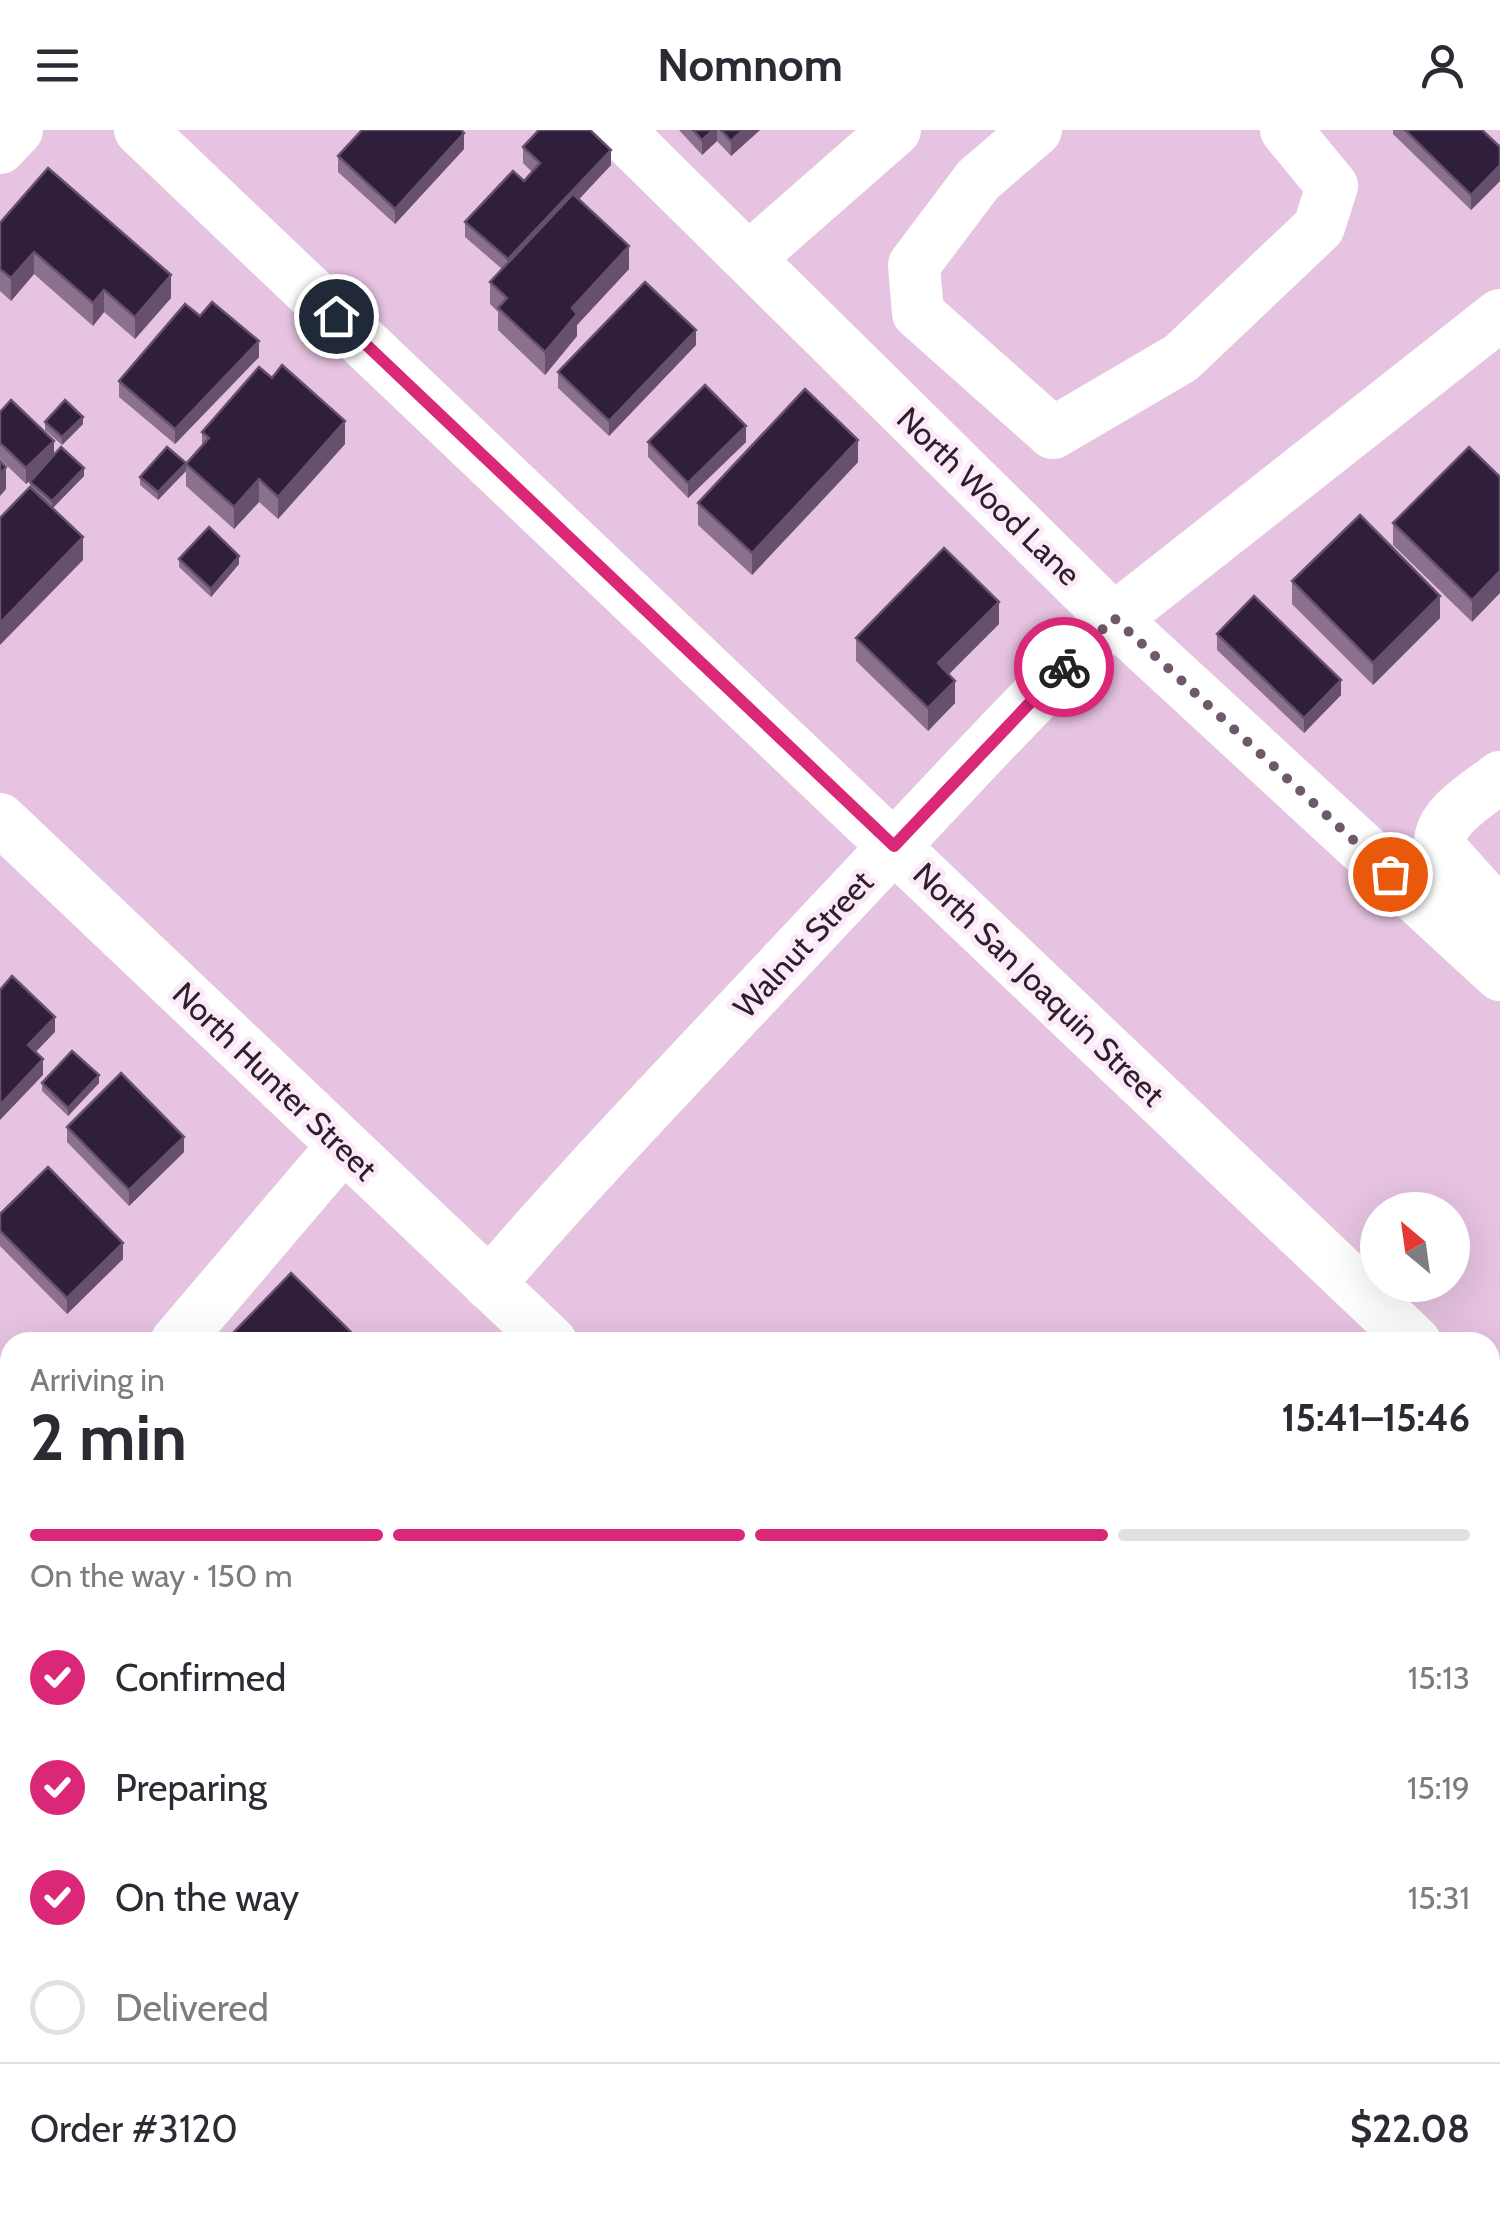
<!DOCTYPE html>
<meta charset="utf-8">
<style>
body{margin:0;font-family:Cabin,sans-serif;background:#f7f7f7;color:#2b2b33;height:100vh;display:flex;flex-direction:column;font-size:38px;white-space:nowrap}
*{box-sizing:border-box;margin:0}
p{font-size:32px;color:#7c7c81}
.icon{flex:none;width:55px;height:55px;fill:none;stroke:currentColor;stroke-width:2;stroke-linecap:round;stroke-linejoin:round}
.map{position:relative;flex:1;overflow:hidden}
.sheet{position:absolute;left:0px;top:1202px;width:1500px;height:882px;display:flex;flex-direction:column;background:#fff;border-radius:30px 30px 0 0;box-shadow:0 10px 40px #0002}
.sheet>*{flex:none}
.needle{width:65px;rotate:331deg}
.fabs{position:absolute;left:1360px;top:1062px;display:grid;gap:20px}
.fabs a{display:grid;place-items:center;width:110px;height:110px;border-radius:50%;background:#fff;box-shadow:0 10px 40px #0002;font-size:50px}
.pin{position:absolute;display:grid;place-items:center;width:85px;height:85px;color:#fff;margin:-42px;border:5px solid #fff;border-radius:50%;box-shadow:0 2px 10px #0007}
.courier{position:absolute;display:grid;place-items:center;width:100px;height:100px;margin:-50px;border:8px solid #db2777;border-radius:50%;background:#fff;color:#222;box-shadow:0 2px 12px #0007}
.headline em{font-style:normal;font-weight:700}
.headline div{display:flex;flex-direction:column-reverse}
.headline{display:flex;align-items:center;justify-content:space-between;height:170px;padding:0 30px}
h1{font-size:65px;font-weight:700;line-height:75px}
.bar{display:grid;grid-template-columns:repeat(4,1fr);gap:15px 10px;align-content:center;height:120px;padding:0 30px}
.bar i{height:12px;border-radius:8px;background:#e1e1e2}
.bar .selected{background:#db2777}
.bar p{grid-column:span 4}
.line{display:flex;align-items:center;gap:25px;padding:0 30px;border-top:2px solid #e1e1e2}
.line div{flex:1}
ol{padding:0 30px;list-style:none}
li{display:flex;align-items:center;gap:30px;height:110px}
li p{margin-inline-start:auto}
li .icon{padding:10px;border-radius:50%;background:#db2777;color:#fff;stroke-width:4}
li:last-child{color:#7c7c81}
li i{width:55px;height:55px;border:5px solid #e1e1e2;border-radius:50%}
header{display:flex;justify-content:space-between;align-items:center;height:130px;padding:0 30px;background:#fff;font-size:45px;font-weight:700}
.map>svg:first-child{display:block}
.lines{fill:none;stroke-linecap:round;stroke-linejoin:round}
.minor{stroke:#fff;stroke-width:52}
.wall{fill:#8b718e}
.shaded-wall{fill:#67506e}
.building{fill:#301f3c;stroke:#67506e;stroke-width:2.5}
.done{stroke:#6e596b;stroke-width:10;stroke-dasharray:0 18}
.route{stroke:#db2777;stroke-width:12}
.labels{text-anchor:middle;dominant-baseline:central;stroke-width:10;stroke-linejoin:round;paint-order:stroke}
.street-label{font-size:32px;fill:#2d202c;stroke:#fceaf9}
</style>
<header><svg class="icon" aria-label="menu" viewBox="0 0 24 24"><path d="M4 6h16M4 12h16M4 18h16"/></svg>Nomnom<svg class="icon" aria-label="person" viewBox="0 0 24 24"><circle cx="12" cy="8" r="4"/><path d="M4 21q1-7 8-7t8 7"/></svg></header>
<div class="map">
<svg width="1500" height="2083" viewBox="0 0 1500 2083">
<rect width="100%" height="100%" fill="#e6c3e1"/>
<g class="lines">
<g class="minor">
<path d="M 140,0 L 1415,1212"/>
<path d="M 618,0 L 1114,489 L 1500,845"/>
<path d="M 1036,0 L 978,50 L 914,135 L 918,183 L 1053,303 L 1181,228 L 1319,97 L 1332,56 L 1286,0"/>
<path d="M 0,18 L 17,0"/>
<path d="M 749,128 L 895,0"/>
<path d="M 1500,647 C 1478,665 1434,688 1441,719 L 1500,785"/>
<path d="M 0,689 L 551,1212"/>
<path d="M 489,1154 C 595,1031 708,915 819,796 C 917,693 1012,587 1114,489 L 1500,185"/>
<path d="M 176,1212 L 343,1016"/>
<path d="M 1490,1284 L 1500,1293"/>
<path d="M 0,1381 L 10,1373"/>
<path d="M 1490,1849 L 1500,1840"/>
<path d="M 371,2083 L 380,2075"/>
<path d="M 1220,2083 L 1229,2075"/>
</g>
</g>
<g class="wall">
<path d="M 679,0 L 760,0 L 731,26 L 717,11 L 702,25 Z"/>
<path d="M 1393,0 L 1482,0 L 1500,17 L 1500,51 L 1471,80 L 1393,4 Z"/>
<path d="M 523,17 L 611,35 L 579,69 L 629,139 L 577,195 L 577,206 L 545,245 L 498,200 L 498,182 L 490,174 L 490,152 L 502,139 L 465,107 L 465,92 L 524,51 L 532,42 L 523,33 Z"/>
<path d="M 464,19 L 395,94 L 338,42 L 338,26 Z"/>
<path d="M 0,93 L 171,168 L 135,209 L 104,182 L 93,196 L 34,144 L 11,171 L 0,161 Z"/>
<path d="M 200,186 L 259,227 L 175,314 L 119,267 L 119,251 Z"/>
<path d="M 696,215 L 609,306 L 558,258 L 558,242 Z"/>
<path d="M 0,282 L 54,325 L 84,346 L 52,378 L 83,430 L 30,357 L 30,352 L 46,334 L 26,354 L 0,329 Z"/>
<path d="M 45,292 L 83,294 L 62,315 L 45,300 Z"/>
<path d="M 202,302 L 345,314 L 278,389 L 259,372 L 234,399 L 186,356 L 186,334 L 202,315 Z"/>
<path d="M 648,312 L 746,312 L 688,368 L 648,327 Z"/>
<path d="M 858,332 L 752,445 L 698,395 L 698,373 Z"/>
<path d="M 186,341 L 158,370 L 140,355 L 140,347 Z"/>
<path d="M 1500,347 L 1472,492 L 1393,415 L 1393,393 Z"/>
<path d="M 179,429 L 239,434 L 211,467 L 179,437 Z"/>
<path d="M 1292,451 L 1440,488 L 1373,555 L 1292,474 Z"/>
<path d="M 999,494 L 949,544 L 955,573 L 928,601 L 856,531 L 856,508 Z"/>
<path d="M 1217,504 L 1341,565 L 1304,603 L 1217,520 Z"/>
<path d="M 42,953 L 99,953 L 68,986 L 42,961 Z"/>
<path d="M 67,997 L 184,1022 L 129,1076 L 67,1012 Z"/>
<path d="M 0,1084 L 123,1129 L 67,1184 L 0,1116 Z"/>
<path d="M 234,1202 L 361,1212 L 234,1212 Z"/>
<path d="M 10,1454 L 10,1526 L 0,1515 L 0,1463 Z"/>
<path d="M 10,1955 L 10,2057 L 0,2045 L 0,1964 Z"/>
<path d="M 26,2075 L 162,2075 L 153,2083 L 41,2083 L 36,2077 L 31,2081 Z"/>
<rect x="557" y="2075" width="141" height="8"/>
<path d="M 863,2075 L 989,2075 L 979,2083 L 870,2083 Z"/>
</g>
<g class="shaded-wall">
<path d="M 713,0 L 717,0 L 717,11 L 702,25 L 702,10 Z"/>
<path d="M 743,0 L 760,0 L 731,26 L 731,11 Z"/>
<path d="M 464,3 L 464,19 L 395,94 L 395,79 Z"/>
<path d="M 611,20 L 611,35 L 508,145 L 508,129 Z"/>
<path d="M 1500,35 L 1500,51 L 1471,80 L 1471,65 Z"/>
<path d="M 629,116 L 629,139 L 577,195 L 577,206 L 545,245 L 545,222 L 572,178 Z"/>
<path d="M 34,122 L 34,144 L 11,171 L 11,148 Z"/>
<path d="M 171,145 L 171,168 L 135,209 L 135,187 Z"/>
<path d="M 104,160 L 104,182 L 93,196 L 93,173 Z"/>
<path d="M 696,200 L 696,215 L 609,306 L 609,291 Z"/>
<path d="M 259,211 L 259,227 L 175,314 L 175,299 Z"/>
<path d="M 83,287 L 83,294 L 62,315 L 62,307 Z"/>
<path d="M 345,291 L 345,314 L 278,389 L 278,367 Z"/>
<path d="M 746,296 L 746,312 L 688,368 L 688,353 Z"/>
<path d="M 858,310 L 858,332 L 752,445 L 752,423 Z"/>
<path d="M 54,311 L 54,327 L 26,354 L 26,338 Z"/>
<path d="M 186,333 L 186,341 L 158,370 L 158,362 Z"/>
<path d="M 6,337 L 6,359 L 0,366 L 0,344 Z"/>
<path d="M 84,338 L 84,346 L 52,379 L 52,371 Z"/>
<path d="M 259,349 L 259,372 L 234,399 L 234,377 Z"/>
<path d="M 83,407 L 83,430 L 0,515 L 0,493 Z"/>
<path d="M 239,426 L 239,434 L 211,467 L 211,459 Z"/>
<path d="M 1500,441 L 1500,463 L 1472,492 L 1472,470 Z"/>
<path d="M 1440,466 L 1440,488 L 1373,555 L 1373,533 Z"/>
<path d="M 999,472 L 999,494 L 938,555 L 938,533 Z"/>
<path d="M 1341,550 L 1341,565 L 1304,603 L 1304,588 Z"/>
<path d="M 955,551 L 955,573 L 928,601 L 928,578 Z"/>
<path d="M 55,887 L 55,902 L 28,930 L 28,915 Z"/>
<path d="M 43,929 L 43,945 L 0,990 L 0,975 Z"/>
<path d="M 99,945 L 99,953 L 68,986 L 68,978 Z"/>
<path d="M 184,1007 L 184,1022 L 129,1076 L 129,1060 Z"/>
<path d="M 123,1113 L 123,1129 L 67,1184 L 67,1168 Z"/>
<path d="M 10,1584 L 10,1600 L 0,1609 L 0,1594 Z"/>
<path d="M 10,1843 L 10,1871 L 0,1880 L 0,1851 Z"/>
<path d="M 129,2075 L 162,2075 L 153,2083 L 120,2083 Z"/>
<path d="M 962,2075 L 989,2075 L 979,2083 L 953,2083 Z"/>
</g>
<g class="building">
<path d="M 362,0 L 461,0 L 464,3 L 395,79 L 338,26 Z"/>
<path d="M 539,0 L 590,0 L 611,20 L 508,129 L 465,92 L 513,41 L 524,51 L 540,33 L 523,17 Z"/>
<path d="M 693,0 L 713,0 L 702,10 Z"/>
<path d="M 721,0 L 743,0 L 731,11 Z"/>
<path d="M 1405,0 L 1482,0 L 1500,17 L 1500,35 L 1471,65 Z"/>
<path d="M 48,38 L 171,145 L 135,187 L 104,160 L 93,173 L 34,122 L 11,148 L 0,139 L 0,93 Z"/>
<path d="M 573,64 L 629,116 L 572,178 L 577,184 L 545,222 L 498,178 L 507,168 L 490,152 Z"/>
<path d="M 645,152 L 696,200 L 609,291 L 558,242 Z"/>
<path d="M 212,172 L 259,211 L 175,299 L 119,251 L 185,174 L 200,186 Z"/>
<path d="M 282,235 L 345,291 L 278,367 L 259,349 L 234,377 L 186,334 L 209,308 L 202,302 L 259,237 L 272,248 Z"/>
<path d="M 705,255 L 746,296 L 688,353 L 648,312 Z"/>
<path d="M 805,259 L 858,310 L 752,423 L 698,373 Z"/>
<path d="M 11,270 L 54,311 L 26,338 L 0,313 L 0,282 Z"/>
<path d="M 65,270 L 83,287 L 62,307 L 45,292 Z"/>
<path d="M 61,317 L 84,338 L 52,371 L 30,352 Z"/>
<path d="M 167,317 L 186,333 L 158,362 L 140,347 Z"/>
<path d="M 1469,317 L 1500,347 L 1500,441 L 1472,470 L 1393,393 Z"/>
<path d="M 0,331 L 6,337 L 0,344 Z"/>
<path d="M 30,357 L 83,407 L 0,493 L 0,388 Z"/>
<path d="M 1360,385 L 1440,466 L 1373,533 L 1292,451 Z"/>
<path d="M 209,397 L 239,426 L 211,459 L 179,429 Z"/>
<path d="M 944,418 L 999,472 L 938,533 L 955,551 L 928,578 L 856,508 Z"/>
<path d="M 1254,466 L 1341,550 L 1304,588 L 1217,504 Z"/>
<path d="M 12,846 L 55,887 L 28,915 L 43,929 L 0,975 L 0,860 Z"/>
<path d="M 72,921 L 99,945 L 68,978 L 42,953 Z"/>
<path d="M 121,943 L 184,1007 L 129,1060 L 67,997 Z"/>
<path d="M 48,1037 L 123,1113 L 67,1168 L 0,1101 L 0,1084 Z"/>
<path d="M 291,1143 L 361,1212 L 245,1212 L 234,1202 Z"/>
<path d="M 10,1454 L 10,1511 L 0,1499 L 0,1463 Z"/>
<path d="M 0,1528 L 10,1538 L 10,1584 L 0,1594 Z"/>
<path d="M 10,1748 L 10,1843 L 0,1851 L 0,1757 Z"/>
<path d="M 10,1955 L 10,2028 L 0,2017 L 0,1964 Z"/>
<path d="M 58,2075 L 129,2075 L 120,2083 L 65,2083 Z"/>
<path d="M 491,2075 L 527,2075 L 535,2083 L 482,2083 Z"/>
<path d="M 565,2075 L 698,2075 L 690,2083 L 573,2083 Z"/>
<path d="M 749,2075 L 837,2075 L 845,2083 L 741,2083 Z"/>
<path d="M 882,2075 L 962,2075 L 953,2083 L 889,2083 Z"/>
</g>
<g class="lines">
<path class="done" d="M 1064,537 L 1114,488 L 1390,744"/>
<path class="route" d="M 336,186 L 894,716 L 1064,537"/>
</g>
<g class="labels">
<g class="street-label">
<text transform="translate(989 366) rotate(44)">North Wood Lane</text>
<text transform="translate(803 814) rotate(-47)">Walnut Street</text>
<text transform="translate(1039 854) rotate(44)">North San Joaquin Street</text>
<text transform="translate(275 951) rotate(44)">North Hunter Street</text>
</g>
</g>
</svg>
<div class="fabs">
<a><svg class="needle" viewBox="-14 -14 28 28"><path d="M0-13l5 13h-10z" fill="#e53935"/><path d="M0 13l5-13h-10z" fill="#7c7c81"/></svg></a>
</div>
<div class="pin" style="left:1390px;top:744px;background:#ea580c"><svg class="icon" aria-label="bag" viewBox="0 0 24 24"><path d="M5 8h14l-1 12H6zM9 8a3 3 0 0 1 6 0"/></svg></div>
<div class="pin" style="left:336px;top:186px;background:#1f2937"><svg class="icon" aria-label="home" viewBox="0 0 24 24"><path d="M3 11l9-7 9 7M6 9v11h12V9"/></svg></div>
<div class="courier" style="left:1064px;top:537px"><svg class="icon" aria-label="bike" viewBox="0 0 24 24"><circle cx="6" cy="16" r="4"/><circle cx="18" cy="16" r="4"/><path d="M6 16l4-8h5l3 8M10 8l3 8H6M13 5h3"/></svg></div>
<section class="sheet">
<div class="headline"><div><h1>2 min</h1><p>Arriving in</p></div><em>15:41–15:46</em></div>
<div class="bar"><i class="selected"></i><i class="selected"></i><i class="selected"></i><i></i><p>On the way · 150 m</p></div>
<ol>
<li><svg class="icon" aria-label="check" viewBox="0 0 24 24"><path d="M5 12l5 5 9-10"/></svg>Confirmed<p>15:13</p></li>
<li><svg class="icon" aria-label="check" viewBox="0 0 24 24"><path d="M5 12l5 5 9-10"/></svg>Preparing<p>15:19</p></li>
<li><svg class="icon" aria-label="check" viewBox="0 0 24 24"><path d="M5 12l5 5 9-10"/></svg>On the way<p>15:31</p></li>
<li><i></i>Delivered</li>
</ol>
<div class="line" style="height:130px"><div>Order #3120</div><b>$22.08</b></div>
</section>
</div>
